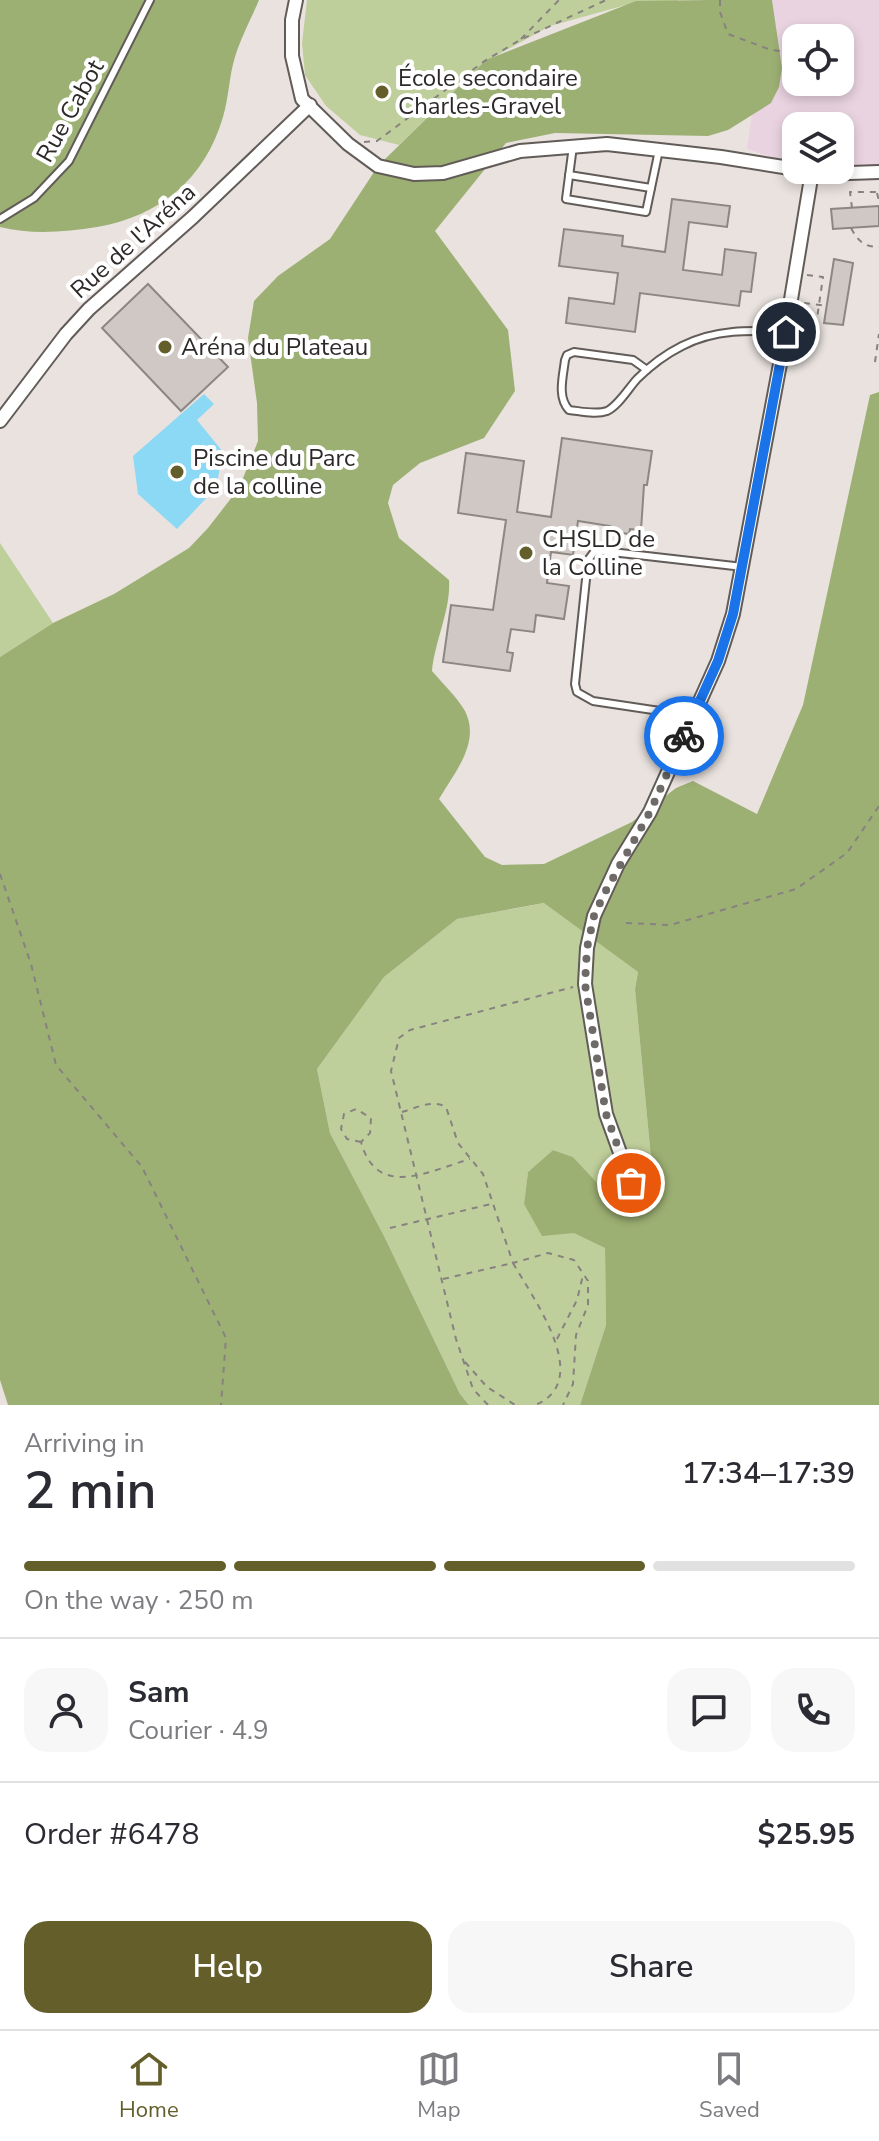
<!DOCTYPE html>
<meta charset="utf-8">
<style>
body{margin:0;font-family:"Nunito Sans",sans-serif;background:#f7f7f7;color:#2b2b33;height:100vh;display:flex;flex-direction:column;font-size:30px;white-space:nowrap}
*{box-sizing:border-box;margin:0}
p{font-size:26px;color:#7c7c81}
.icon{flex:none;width:44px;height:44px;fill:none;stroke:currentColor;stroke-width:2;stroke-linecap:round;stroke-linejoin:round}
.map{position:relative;height:1405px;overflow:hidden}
.details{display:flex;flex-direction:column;background:#fff;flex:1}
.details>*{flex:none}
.buttons{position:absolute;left:782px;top:24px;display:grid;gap:16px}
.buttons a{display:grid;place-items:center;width:72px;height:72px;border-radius:16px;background:#fff;box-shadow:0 4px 12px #0003;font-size:40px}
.pin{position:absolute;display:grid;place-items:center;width:68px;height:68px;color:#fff;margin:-34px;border:4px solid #fff;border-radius:50%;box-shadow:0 2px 8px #0007}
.courier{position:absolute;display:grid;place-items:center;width:80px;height:80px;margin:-40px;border:6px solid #1a73e8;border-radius:50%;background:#fff;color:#222;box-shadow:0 2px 10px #0007}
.overview em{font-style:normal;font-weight:600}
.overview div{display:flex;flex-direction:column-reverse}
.overview{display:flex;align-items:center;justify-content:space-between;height:136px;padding:0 24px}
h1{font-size:52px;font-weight:600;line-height:60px}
.bar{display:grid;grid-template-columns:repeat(4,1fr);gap:12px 8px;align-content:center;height:96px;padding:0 24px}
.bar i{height:10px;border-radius:6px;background:#e1e1e2}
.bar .selected{background:#635e2a}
.bar p{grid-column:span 4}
.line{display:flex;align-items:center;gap:20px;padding:0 24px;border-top:2px solid #e1e1e2}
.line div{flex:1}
.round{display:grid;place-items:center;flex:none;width:84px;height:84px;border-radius:24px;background:#f7f7f7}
.button{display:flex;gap:16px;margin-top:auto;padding:16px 24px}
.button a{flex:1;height:92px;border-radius:24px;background:#635e2a;color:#fff;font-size:32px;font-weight:600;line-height:92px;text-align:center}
.button a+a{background:#f7f7f7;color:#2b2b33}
.menu{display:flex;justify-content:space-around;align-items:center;height:112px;border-top:2px solid #e1e1e2;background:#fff;font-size:22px;color:#7c7c81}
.menu a{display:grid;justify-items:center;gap:4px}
.menu .selected{color:#635e2a}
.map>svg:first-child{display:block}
.education{fill:#e9d3e0;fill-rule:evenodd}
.green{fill:#bfcf9b}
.forest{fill:#9db073}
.water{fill:#8cd9f6}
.building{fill:#cfc8c5;stroke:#8d8783;stroke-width:2}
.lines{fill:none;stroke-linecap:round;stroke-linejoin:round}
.service-casing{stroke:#625c59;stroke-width:10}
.minor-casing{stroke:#625c59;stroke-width:16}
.path{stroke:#878280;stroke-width:2;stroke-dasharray:6 6;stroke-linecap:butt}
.service{stroke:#fff;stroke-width:6}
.minor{stroke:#fff;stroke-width:12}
.done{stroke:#6e6a68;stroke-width:8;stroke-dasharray:0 14.4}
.route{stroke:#1a73e8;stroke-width:10}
.poi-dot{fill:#635e2a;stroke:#fff;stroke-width:3}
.labels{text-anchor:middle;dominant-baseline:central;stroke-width:8;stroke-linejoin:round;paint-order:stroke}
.poi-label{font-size:24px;fill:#2c2928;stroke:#fff;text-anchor:start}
.street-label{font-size:24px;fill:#2c2928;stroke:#fff}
</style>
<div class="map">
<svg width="879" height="1405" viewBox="0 0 879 1405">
<rect width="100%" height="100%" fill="#e9e2df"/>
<path class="education" d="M 772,0 L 879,0 L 879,172 L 840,170 L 840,126 L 796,126 L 796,165 L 747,149 L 752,114 L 771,103 L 777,39 ZM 796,38 L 840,38 L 840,82 L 796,82 Z"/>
<g class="green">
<path d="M 307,0 L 677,0 L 679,2 L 626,5 L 550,26 L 483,63 L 399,145 L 360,135 L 326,106 L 305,75 L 302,43 Z"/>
<path d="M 0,543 L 53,623 L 0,657 Z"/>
<path d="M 545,903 L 638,972 L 635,989 L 653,1179 L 634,1197 L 612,1200 L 573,1157 L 553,1150 L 528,1172 L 524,1204 L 605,1248 L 606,1325 L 580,1405 L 469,1405 L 460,1394 L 384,1236 L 330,1133 L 317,1069 L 384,977 L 457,919 Z"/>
</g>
<g class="forest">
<path d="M 0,0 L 259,0 C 251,19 241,37 235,57 C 229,76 229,97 223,117 C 205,179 160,216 97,227 C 65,232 32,235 0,227 Z"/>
<path d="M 709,0 L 772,0 L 782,68 L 779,87 L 771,103 L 728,130 L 708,136 L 555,133 L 506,143 L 435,231 L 508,330 L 515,391 L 484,438 L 420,463 L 393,485 L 388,503 L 399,538 L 449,580 C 451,610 435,640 432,671 C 442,683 457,697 465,711 C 481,743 454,773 439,799 L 485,857 L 502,865 L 544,864 L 632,822 L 676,788 L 693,781 L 757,814 L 803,705 L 870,395 L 879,392 L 879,1405 L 580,1405 L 606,1325 L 605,1248 L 574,1233 L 542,1236 L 524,1204 L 528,1172 L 553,1150 L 573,1157 L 612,1199 L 634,1197 L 653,1179 L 635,989 L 638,972 L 544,903 L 457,919 L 384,977 L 317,1069 L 330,1133 L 384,1236 L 460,1394 L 469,1405 L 8,1405 L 0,1380 L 0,657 L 53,623 L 114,594 L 189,548 L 208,528 L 239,488 L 258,441 L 257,403 L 248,338 L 254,301 L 278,276 L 330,239 L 378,166 L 486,60 L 636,1 Z"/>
</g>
<path class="water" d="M 204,394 L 214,404 L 197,420 L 223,452 L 216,488 L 177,529 L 138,494 L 133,456 Z"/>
<g class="building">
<path d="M 672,199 L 730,206 L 727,227 L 689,222 L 683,270 L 722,275 L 725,249 L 756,253 L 751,292 L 741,291 L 739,306 L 640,293 L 635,332 L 566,323 L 569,298 L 614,304 L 618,273 L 559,266 L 564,229 L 623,236 L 622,246 L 665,252 Z"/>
<path d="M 879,206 L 879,226 L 833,229 L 831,209 Z"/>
<path d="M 834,259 L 853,263 L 843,325 L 824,323 Z"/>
<path d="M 148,284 L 228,367 L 181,411 L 102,328 Z"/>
<path d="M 562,438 L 652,451 L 647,485 L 644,485 L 641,530 L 630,529 L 629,534 L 609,531 L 610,526 L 578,521 L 573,555 L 551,552 L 547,583 L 569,586 L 564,619 L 536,615 L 534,632 L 511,629 L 507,652 L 513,653 L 510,671 L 443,662 L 451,605 L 493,610 L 506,520 L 458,513 L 466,453 L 524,461 L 517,512 L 551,517 Z"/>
</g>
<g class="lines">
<defs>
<g id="service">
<path d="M 573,146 L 566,199 L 646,212 L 659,150"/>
<path d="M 569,175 L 651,188"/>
<path d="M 0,219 L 34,198 L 69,161 L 150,0"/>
<path d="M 647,370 L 633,360 L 574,352 L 567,355 L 565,360 C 563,377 557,397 569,410 C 580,411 596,415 607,411 C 618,406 628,389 637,379 C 650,366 666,354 682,346 C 715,329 750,330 786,332"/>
<path d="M 693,716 L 593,701 L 577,692 L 575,684 L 588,560 L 594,552 L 603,551 L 743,567"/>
</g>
<g id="minor">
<path d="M 296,0 L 292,20 L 292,56 L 302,99 L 348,144 L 378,166 L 414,174 L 443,173 L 520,151 L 607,144 L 721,157 L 796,169"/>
<path d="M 806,171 L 821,174 L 879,172"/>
<path d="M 0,421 L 66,334 L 89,309 L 193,217 L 310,105"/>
<path d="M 631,1183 L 606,1114 L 585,984 L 587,948 L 594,916 L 618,864 L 650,812 L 718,661 L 733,614 L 783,348 L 812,172"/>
</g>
</defs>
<use href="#service" class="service-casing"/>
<use href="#minor" class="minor-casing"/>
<g class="path">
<path d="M 720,0 L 720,12 L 728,34 L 771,50 L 796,53"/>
<path d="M 521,39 L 559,0"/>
<path d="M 364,142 L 377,141 L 486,60 L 520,40 L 606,0"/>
<path d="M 877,193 L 879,201"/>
<path d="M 852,208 L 850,192 L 879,192"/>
<path d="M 851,228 C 858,241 864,247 879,247"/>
<path d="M 807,275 L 823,277 L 812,353"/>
<path d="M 804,303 L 827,306"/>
<path d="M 875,362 L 879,334"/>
<path d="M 0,874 L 31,964 L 56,1065 L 142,1167 L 226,1338 L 221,1405"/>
<path d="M 626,923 L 670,925 L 796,889 L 847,853 L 879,806"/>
<path d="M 402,1112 C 416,1108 433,1099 446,1107 L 458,1143 L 483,1174 L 513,1263 L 548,1253 L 574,1260 L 588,1281 L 588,1305 L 576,1335 L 573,1384 L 563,1405"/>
<path d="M 361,1142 L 347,1139 L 341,1129 L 344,1114 L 356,1109 L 371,1118 L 370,1133 L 361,1142 C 377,1200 429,1171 470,1159"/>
<path d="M 390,1228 L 491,1204"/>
<path d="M 443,1279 L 513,1263 C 532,1297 595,1381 535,1405"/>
<path d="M 557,1339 L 577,1300 L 583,1275"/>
<path d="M 465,1362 L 487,1387 L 515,1405"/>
<path d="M 488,1405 L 473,1389 L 456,1339 L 391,1071 L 399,1038 L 410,1030 L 573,987"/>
</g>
<use href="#service" class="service"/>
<use href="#minor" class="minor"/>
</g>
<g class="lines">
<path class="done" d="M 631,1183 L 606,1114 L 585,984 L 587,948 L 594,916 L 604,894 L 650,812 L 684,736"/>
<path class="route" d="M 684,736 L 718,661 L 733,614 L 786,332"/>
</g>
<g class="poi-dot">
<circle cx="382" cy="92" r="8"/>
<circle cx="165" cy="347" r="8"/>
<circle cx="177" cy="472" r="8"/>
<circle cx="526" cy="553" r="8"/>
</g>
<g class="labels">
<g class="poi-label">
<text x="398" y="78">École secondaire<tspan x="398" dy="28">Charles-Gravel</tspan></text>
<text x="181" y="347">Aréna du Plateau</text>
<text x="193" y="458">Piscine du Parc<tspan x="193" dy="28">de la colline</tspan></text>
<text x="542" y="539">CHSLD de<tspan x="542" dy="28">la Colline</tspan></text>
</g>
<g class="street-label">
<text transform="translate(70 111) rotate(-61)">Rue Cabot</text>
<text transform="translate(133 241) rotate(-42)">Rue de l'Aréna</text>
</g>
</g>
</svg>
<div class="buttons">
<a><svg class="icon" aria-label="locate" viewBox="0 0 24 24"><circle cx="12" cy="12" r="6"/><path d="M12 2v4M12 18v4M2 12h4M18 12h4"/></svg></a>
<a><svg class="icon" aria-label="layers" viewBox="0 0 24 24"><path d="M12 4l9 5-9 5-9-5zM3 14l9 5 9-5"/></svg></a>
</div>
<div class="pin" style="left:631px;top:1183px;background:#ea580c"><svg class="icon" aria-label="bag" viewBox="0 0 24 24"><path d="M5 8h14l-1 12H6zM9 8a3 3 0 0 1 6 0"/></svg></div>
<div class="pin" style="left:786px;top:332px;background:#1f2937"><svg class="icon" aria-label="home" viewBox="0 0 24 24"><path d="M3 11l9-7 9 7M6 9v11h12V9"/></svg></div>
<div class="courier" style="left:684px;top:736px"><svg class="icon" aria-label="bike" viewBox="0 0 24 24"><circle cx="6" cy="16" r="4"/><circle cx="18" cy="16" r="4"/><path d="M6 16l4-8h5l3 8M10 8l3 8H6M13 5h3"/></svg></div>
</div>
<section class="details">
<div class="overview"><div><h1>2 min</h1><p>Arriving in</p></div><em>17:34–17:39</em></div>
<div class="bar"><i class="selected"></i><i class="selected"></i><i class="selected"></i><i></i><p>On the way · 250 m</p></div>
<div class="line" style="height:144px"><a class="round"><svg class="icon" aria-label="person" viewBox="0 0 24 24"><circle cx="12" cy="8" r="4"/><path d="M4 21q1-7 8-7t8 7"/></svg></a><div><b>Sam</b><p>Courier · 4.9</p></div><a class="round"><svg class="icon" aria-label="chat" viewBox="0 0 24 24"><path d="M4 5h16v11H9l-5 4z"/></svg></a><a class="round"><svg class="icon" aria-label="phone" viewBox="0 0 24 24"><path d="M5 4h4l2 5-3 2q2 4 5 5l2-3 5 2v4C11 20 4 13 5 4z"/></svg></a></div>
<div class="line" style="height:104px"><div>Order #6478</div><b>$25.95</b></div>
<div class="button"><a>Help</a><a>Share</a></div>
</section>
<nav class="menu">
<a class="selected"><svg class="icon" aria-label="home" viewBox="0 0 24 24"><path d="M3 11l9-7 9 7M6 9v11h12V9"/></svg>Home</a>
<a><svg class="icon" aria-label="map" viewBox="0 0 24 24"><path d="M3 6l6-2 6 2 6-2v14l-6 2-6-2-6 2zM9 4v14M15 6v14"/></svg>Map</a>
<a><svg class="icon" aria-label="saved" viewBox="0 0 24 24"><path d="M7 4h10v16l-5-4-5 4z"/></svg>Saved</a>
</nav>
